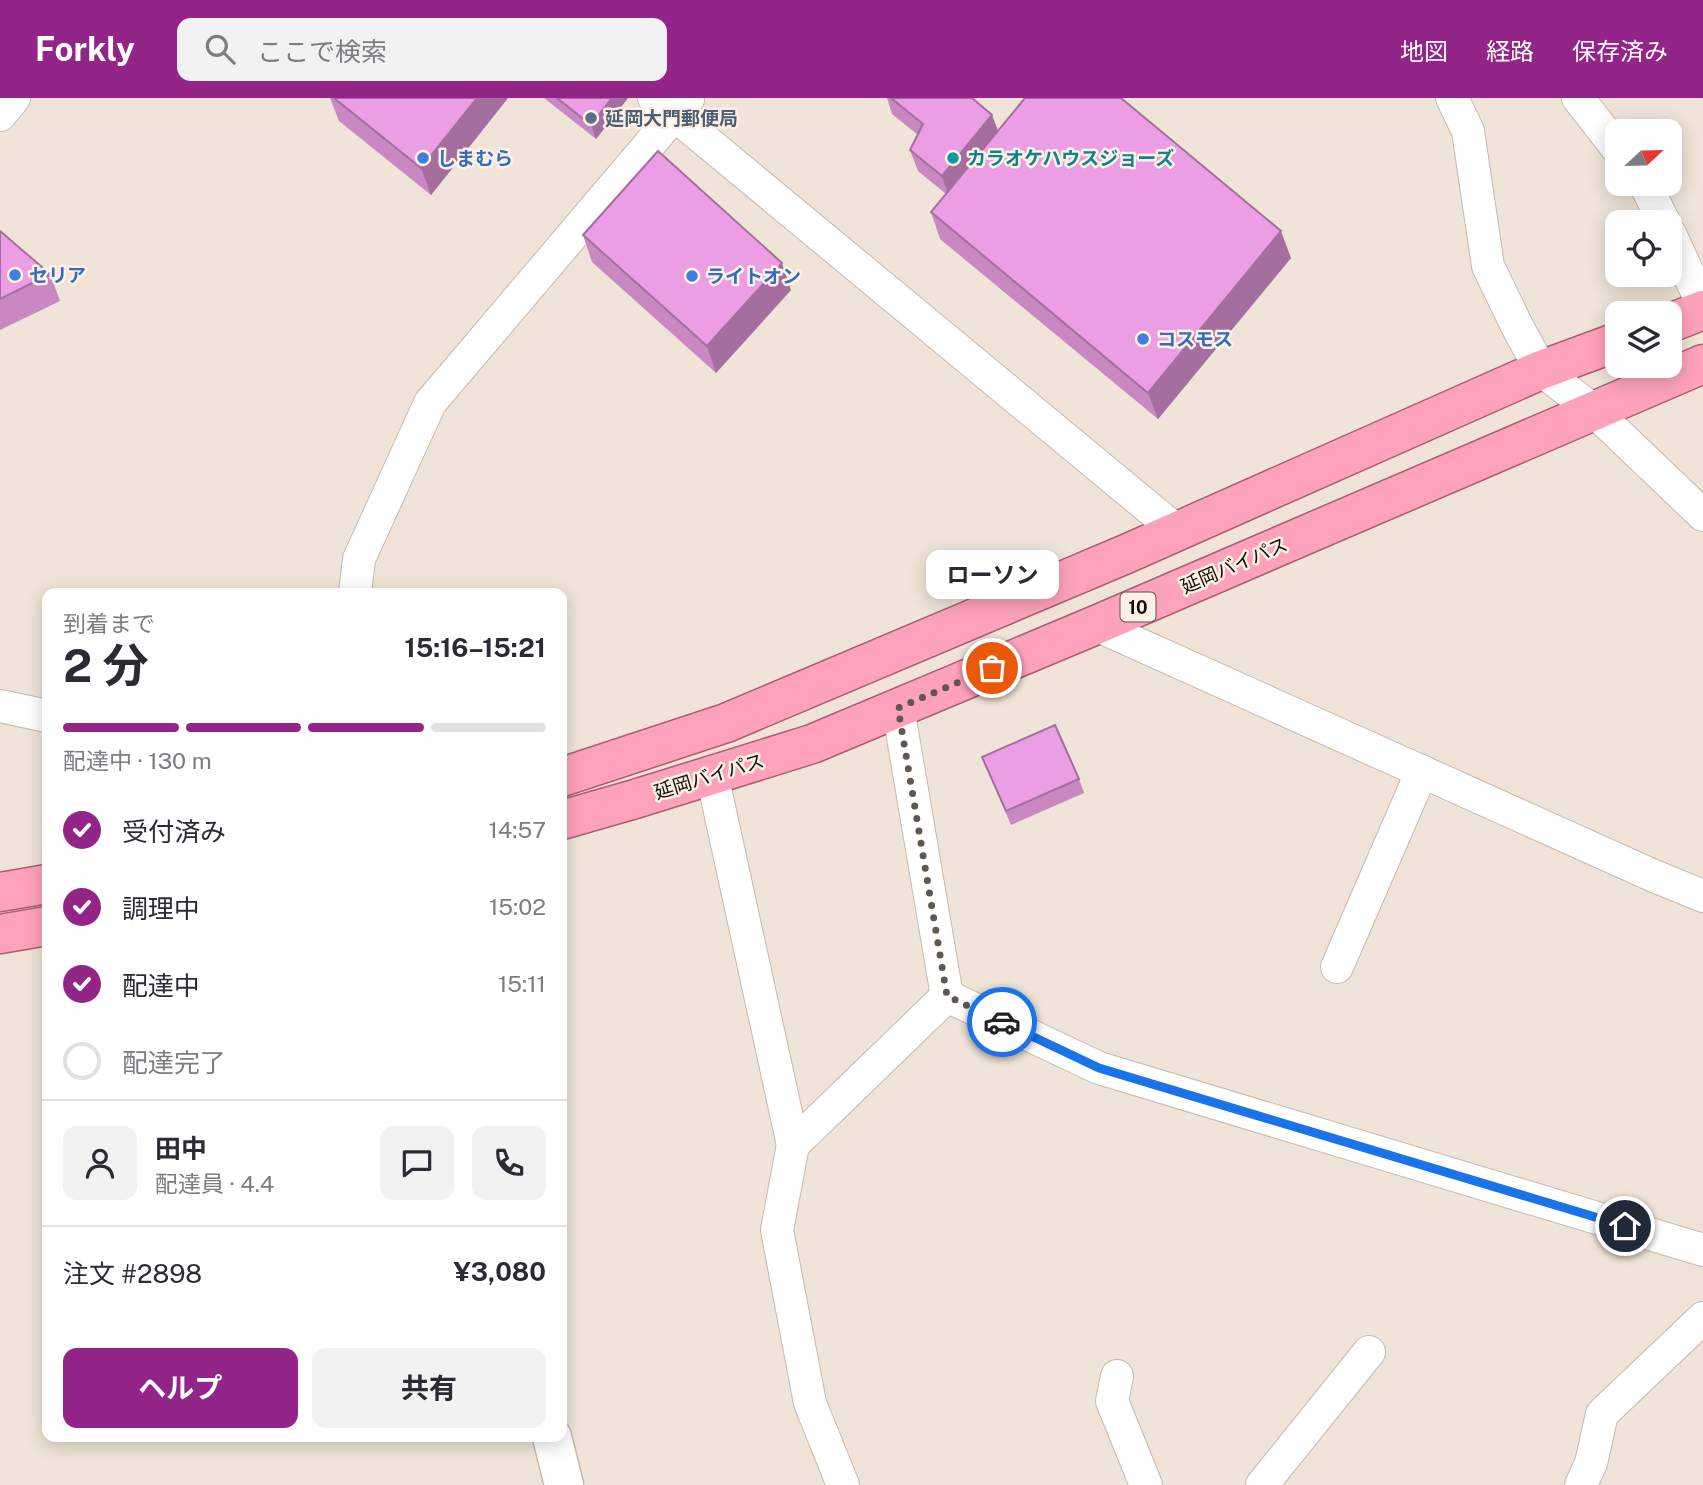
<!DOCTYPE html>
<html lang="ja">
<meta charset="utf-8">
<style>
body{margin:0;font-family:"Public Sans","Noto Sans JP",sans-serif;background:#f2f2f3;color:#2b2b33;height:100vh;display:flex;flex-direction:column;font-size:26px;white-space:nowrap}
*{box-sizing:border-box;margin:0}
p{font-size:23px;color:#7c7c81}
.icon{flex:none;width:38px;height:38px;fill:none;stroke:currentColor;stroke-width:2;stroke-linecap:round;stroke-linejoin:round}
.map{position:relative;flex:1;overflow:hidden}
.drawer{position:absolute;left:42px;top:490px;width:525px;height:854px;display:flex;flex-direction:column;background:#fff;border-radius:14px;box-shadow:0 4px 18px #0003}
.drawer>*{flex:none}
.needle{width:46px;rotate:68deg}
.controls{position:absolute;left:1605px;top:21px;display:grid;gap:14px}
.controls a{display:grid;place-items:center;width:77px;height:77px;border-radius:14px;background:#fff;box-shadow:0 4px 18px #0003;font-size:35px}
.pin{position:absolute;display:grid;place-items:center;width:60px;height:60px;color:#fff;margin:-30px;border:4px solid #fff;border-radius:50%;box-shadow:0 2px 7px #0007}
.courier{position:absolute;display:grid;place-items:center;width:70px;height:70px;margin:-35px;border:5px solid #1a73e8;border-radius:50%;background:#fff;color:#222;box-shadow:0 2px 9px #0007}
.bubble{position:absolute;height:49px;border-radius:14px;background:#fff;box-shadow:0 4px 18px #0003;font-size:23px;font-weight:700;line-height:49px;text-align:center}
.summary em{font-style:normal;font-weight:700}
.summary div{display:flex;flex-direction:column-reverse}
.summary{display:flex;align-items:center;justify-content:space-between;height:119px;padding:0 21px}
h1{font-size:46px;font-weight:700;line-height:52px}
.bar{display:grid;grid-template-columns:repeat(4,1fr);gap:10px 7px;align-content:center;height:84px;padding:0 21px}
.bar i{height:9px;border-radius:5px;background:#e1e1e2}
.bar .on{background:#922587}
.bar p{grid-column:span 4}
.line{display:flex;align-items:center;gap:18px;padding:0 21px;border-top:2px solid #e1e1e2}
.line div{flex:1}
.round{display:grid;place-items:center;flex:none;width:74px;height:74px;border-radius:14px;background:#f2f2f3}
ol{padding:0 21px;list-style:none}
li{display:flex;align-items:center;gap:21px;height:77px}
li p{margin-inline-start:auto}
li .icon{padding:7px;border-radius:50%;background:#922587;color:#fff;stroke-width:4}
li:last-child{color:#7c7c81}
li i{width:38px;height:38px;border:4px solid #e1e1e2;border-radius:50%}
.button{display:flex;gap:14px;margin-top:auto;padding:14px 21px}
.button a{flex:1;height:80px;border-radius:14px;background:#922587;color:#fff;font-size:28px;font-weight:700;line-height:80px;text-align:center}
.button a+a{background:#f2f2f3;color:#2b2b33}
header{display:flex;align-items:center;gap:42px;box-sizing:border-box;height:98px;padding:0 35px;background:#922587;color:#fff}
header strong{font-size:33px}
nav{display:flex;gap:38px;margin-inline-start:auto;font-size:24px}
.search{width:490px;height:63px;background:#f2f2f3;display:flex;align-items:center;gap:18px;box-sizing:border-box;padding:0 24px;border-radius:14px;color:#7c7c81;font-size:26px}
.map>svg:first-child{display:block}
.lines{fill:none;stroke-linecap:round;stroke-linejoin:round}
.minor-casing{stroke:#c5baae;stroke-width:34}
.tertiary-casing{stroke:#c5baae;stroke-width:41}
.trunk-casing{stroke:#ab5e72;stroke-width:41}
.minor{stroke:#fff;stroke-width:32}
.tertiary{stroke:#fff;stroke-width:38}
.trunk{stroke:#fea2bb;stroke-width:38}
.wall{fill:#ca88c3}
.shaded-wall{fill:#a46f9f}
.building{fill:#eb9ee3;stroke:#a46f9f;stroke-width:2}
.done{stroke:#5e5851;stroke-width:7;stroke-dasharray:0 12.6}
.route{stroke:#1a73e8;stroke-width:9}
.service-dot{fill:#5c6f8a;stroke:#fcf1e4;stroke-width:2.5}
.shop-dot{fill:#3f7fe0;stroke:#fcf1e4;stroke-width:2.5}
.culture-dot{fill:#0f9aa8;stroke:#fcf1e4;stroke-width:2.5}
.labels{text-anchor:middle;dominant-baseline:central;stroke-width:5;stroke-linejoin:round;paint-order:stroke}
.shield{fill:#fcf1e4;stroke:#57514b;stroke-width:2}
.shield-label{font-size:18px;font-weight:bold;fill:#100d09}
.service-label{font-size:19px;font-weight:bold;fill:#4e5e75;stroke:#fcf1e4;text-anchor:start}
.shop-label{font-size:19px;font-weight:bold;fill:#366cbe;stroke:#fcf1e4;text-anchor:start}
.culture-label{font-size:19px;font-weight:bold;fill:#0d838f;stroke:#fcf1e4;text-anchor:start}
.street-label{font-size:19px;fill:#100d09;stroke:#fcf1e4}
</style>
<header>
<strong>Forkly</strong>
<div class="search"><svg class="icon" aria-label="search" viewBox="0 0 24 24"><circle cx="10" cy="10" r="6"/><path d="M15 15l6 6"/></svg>ここで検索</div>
<nav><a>地図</a><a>経路</a><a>保存済み</a></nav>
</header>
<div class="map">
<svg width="1703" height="1387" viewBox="0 0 1703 1387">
<rect width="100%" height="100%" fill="#efe4d7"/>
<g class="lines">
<defs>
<g id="minor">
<path d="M 654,0 L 1177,433"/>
<path d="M 1452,0 L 1468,33 L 1488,168 L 1518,230 L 1541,272 L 1593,312 L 1703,417"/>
<path d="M 1578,0 L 1617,50"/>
<path d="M 0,17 L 14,0"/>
<path d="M 1645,86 L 1664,124"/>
<path d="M 1670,136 L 1703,207"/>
<path d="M 355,495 L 359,461 L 430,305 L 688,1"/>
<path d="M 1096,527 L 1654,778 L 1703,798"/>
<path d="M 0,608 L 47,618"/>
<path d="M 712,677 L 793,1047"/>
<path d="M 1337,869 L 1422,673"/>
<path d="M 947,898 L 1099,970 L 1703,1152"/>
<path d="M 1117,1278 L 1112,1303 L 1146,1387"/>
<path d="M 843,1387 L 810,1305 L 777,1132 L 793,1047 L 947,898 L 898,610"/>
<path d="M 1262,1387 L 1369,1254"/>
<path d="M 1581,1387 L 1591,1365 L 1602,1316 L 1703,1220"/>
</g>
<path id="tertiary" d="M 552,1339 L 564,1387"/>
<g id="trunk">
<path d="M 1670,225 L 1703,212"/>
<path d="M 562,679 L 726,625 L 1126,456 L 1541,272 L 1617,244"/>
<path d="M 562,722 L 635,701 L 812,646 L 1096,527 L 1703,266"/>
<path d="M 0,794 L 47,786"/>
<path d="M 0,836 L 47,828"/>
</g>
</defs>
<use href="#minor" class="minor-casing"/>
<use href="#tertiary" class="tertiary-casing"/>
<use href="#trunk" class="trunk-casing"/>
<use href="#minor" class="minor"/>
<use href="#tertiary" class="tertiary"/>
<use href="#trunk" class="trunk"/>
</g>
<g class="wall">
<path d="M 330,0 L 508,0 L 431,97 L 339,23 Z"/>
<path d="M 544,0 L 628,0 L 596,41 Z"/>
<path d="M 887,0 L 972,0 L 998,33 L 1291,160 L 1158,321 L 940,141 L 931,114 L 946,96 L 918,73 L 910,52 L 918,37 L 892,16 Z"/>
<path d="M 0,133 L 50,176 L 60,203 L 0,232 Z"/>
<path d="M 583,137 L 791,192 L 716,275 L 592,164 Z"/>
<path d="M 982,659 L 1079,681 L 1084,695 L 1011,727 Z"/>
</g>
<g class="shaded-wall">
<path d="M 477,0 L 508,0 L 431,97 L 421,70 Z"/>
<path d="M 612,0 L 628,0 L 596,41 L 591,27 Z"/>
<path d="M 992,17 L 1000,38 L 949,99 L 942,78 Z"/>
<path d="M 1281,133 L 1291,160 L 1158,321 L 1148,295 Z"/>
<path d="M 782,165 L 791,192 L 716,275 L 707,248 Z"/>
</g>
<g class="building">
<path d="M 334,0 L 477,0 L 421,70 Z"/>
<path d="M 557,0 L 612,0 L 591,27 Z"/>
<path d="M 891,0 L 972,0 L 992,17 L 942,78 L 910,52 L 923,26 Z"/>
<path d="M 1025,0 L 1121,0 L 1281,133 L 1148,295 L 931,114 Z"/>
<path d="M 658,53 L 782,165 L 707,248 L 583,137 Z"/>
<path d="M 0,133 L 50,176 L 0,201 Z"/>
<path d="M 1055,627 L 1079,681 L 1006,713 L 982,659 Z"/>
</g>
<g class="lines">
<path class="done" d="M 992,570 L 898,610 L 947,898 L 1002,924"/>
<path class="route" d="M 1002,924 L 1099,970 L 1625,1128"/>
</g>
<circle class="service-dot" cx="591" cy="20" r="7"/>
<g class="shop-dot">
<circle cx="423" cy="60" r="7"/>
<circle cx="15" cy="177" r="7"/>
<circle cx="692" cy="178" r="7"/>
<circle cx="1143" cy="241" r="7"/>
</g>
<circle class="culture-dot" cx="953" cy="60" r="7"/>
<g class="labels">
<rect class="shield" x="1120.5" y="494.5" width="35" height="29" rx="5"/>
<g class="shield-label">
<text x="1138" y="509">10</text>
</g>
<g class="service-label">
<text x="605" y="20">延岡大門郵便局</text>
</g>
<g class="shop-label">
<text x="437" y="60">しまむら</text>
<text x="29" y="177">セリア</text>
<text x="706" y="178">ライトオン</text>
<text x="1157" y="241">コスモス</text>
</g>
<g class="culture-label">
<text x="967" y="60">カラオケハウスジョーズ</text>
</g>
<g class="street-label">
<text transform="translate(1234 467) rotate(-23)">延岡バイパス</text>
<text transform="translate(709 678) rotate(-17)">延岡バイパス</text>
</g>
</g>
</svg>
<div class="controls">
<a><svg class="needle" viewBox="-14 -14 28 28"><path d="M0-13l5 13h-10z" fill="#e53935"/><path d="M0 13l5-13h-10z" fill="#7c7c81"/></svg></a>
<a><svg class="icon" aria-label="locate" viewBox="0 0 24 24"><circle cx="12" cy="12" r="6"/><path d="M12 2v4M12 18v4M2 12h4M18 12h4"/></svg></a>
<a><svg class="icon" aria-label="layers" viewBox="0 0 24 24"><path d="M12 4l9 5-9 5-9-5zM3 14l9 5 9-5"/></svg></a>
</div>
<div class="pin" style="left:992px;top:570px;background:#ea580c"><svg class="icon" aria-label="bag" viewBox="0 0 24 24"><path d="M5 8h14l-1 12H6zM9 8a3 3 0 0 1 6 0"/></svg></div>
<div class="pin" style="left:1625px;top:1128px;background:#1f2937"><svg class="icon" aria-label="home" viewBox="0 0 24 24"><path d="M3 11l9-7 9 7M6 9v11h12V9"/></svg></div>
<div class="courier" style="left:1002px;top:924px"><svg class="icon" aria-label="car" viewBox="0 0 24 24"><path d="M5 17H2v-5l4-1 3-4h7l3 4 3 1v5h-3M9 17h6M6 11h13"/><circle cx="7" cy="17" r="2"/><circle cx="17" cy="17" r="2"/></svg></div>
<div class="bubble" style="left:926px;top:452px;width:133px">ローソン</div>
<section class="drawer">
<div class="summary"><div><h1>2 分</h1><p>到着まで</p></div><em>15:16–15:21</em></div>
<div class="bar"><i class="on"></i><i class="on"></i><i class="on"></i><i></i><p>配達中 · 130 m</p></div>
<ol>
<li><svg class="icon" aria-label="check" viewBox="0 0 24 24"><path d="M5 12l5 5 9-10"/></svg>受付済み<p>14:57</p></li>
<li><svg class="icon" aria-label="check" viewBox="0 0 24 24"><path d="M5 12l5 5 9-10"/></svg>調理中<p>15:02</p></li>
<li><svg class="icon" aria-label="check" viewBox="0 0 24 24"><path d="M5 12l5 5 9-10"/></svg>配達中<p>15:11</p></li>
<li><i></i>配達完了</li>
</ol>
<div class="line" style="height:126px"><a class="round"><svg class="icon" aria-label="person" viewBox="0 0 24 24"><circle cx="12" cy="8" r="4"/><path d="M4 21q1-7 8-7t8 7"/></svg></a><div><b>田中</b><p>配達員 · 4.4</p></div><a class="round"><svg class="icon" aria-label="chat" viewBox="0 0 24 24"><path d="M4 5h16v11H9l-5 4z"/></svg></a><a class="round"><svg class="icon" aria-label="phone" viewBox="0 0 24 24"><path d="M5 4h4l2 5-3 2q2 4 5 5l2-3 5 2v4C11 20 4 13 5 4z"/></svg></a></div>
<div class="line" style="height:91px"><div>注文 #2898</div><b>¥3,080</b></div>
<div class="button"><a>ヘルプ</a><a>共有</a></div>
</section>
</div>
